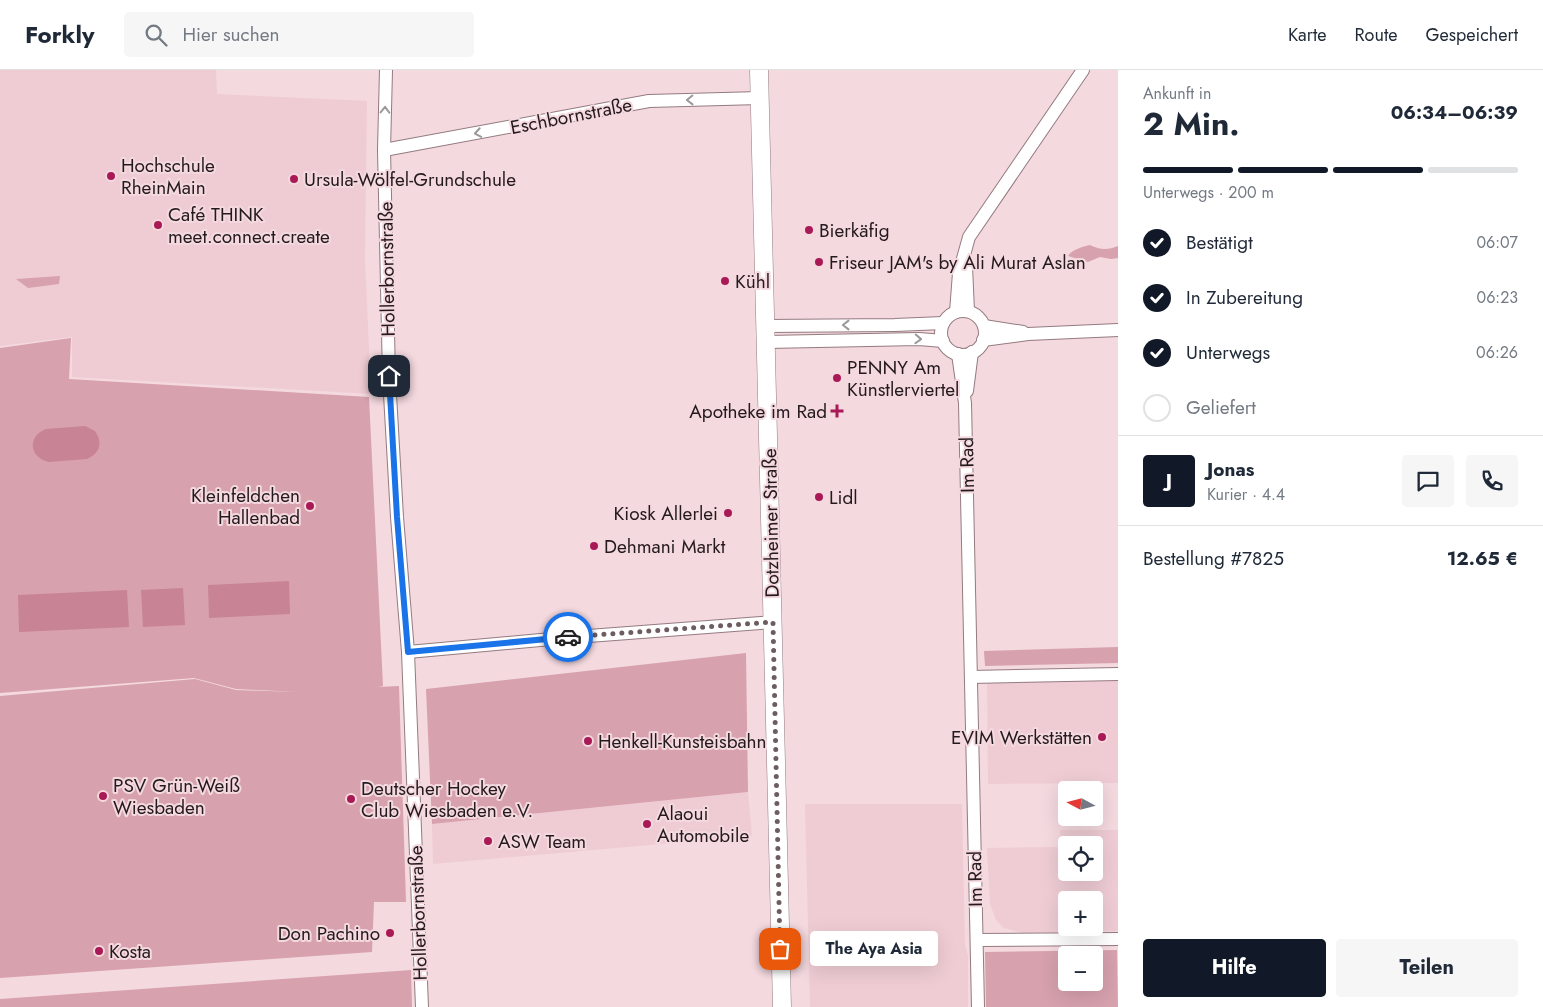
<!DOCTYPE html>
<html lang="de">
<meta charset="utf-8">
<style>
body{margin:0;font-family:Jost,sans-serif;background:#f6f6f7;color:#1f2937;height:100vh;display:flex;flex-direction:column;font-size:19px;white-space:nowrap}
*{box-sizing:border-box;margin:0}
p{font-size:16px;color:#747a83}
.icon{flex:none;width:28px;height:28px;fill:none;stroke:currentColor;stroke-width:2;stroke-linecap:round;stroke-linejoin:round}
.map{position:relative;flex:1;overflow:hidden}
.sheet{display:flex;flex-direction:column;background:#fff;width:425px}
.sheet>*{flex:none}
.needle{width:32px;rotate:277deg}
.tools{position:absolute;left:1058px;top:711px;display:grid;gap:10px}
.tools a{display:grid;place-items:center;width:45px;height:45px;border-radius:5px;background:#fff;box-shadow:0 5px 20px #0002;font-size:25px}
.pin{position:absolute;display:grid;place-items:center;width:42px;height:42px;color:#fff;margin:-21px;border-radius:10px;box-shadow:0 2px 8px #0006}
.courier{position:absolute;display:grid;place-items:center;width:50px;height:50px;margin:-25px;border:4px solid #1a73e8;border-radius:50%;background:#fff;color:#222;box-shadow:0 1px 6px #0007}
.bubble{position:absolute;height:35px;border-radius:5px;background:#fff;box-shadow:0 5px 20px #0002;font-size:16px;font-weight:700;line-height:35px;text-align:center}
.head em{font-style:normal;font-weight:700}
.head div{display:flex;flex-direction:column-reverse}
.head{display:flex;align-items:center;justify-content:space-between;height:85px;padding:0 25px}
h1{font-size:32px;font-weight:700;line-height:38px}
.bar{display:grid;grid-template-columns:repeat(4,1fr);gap:8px 5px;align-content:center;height:60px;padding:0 25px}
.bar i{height:6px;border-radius:4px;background:#e0e1e3}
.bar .on{background:#111827}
.bar p{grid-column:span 4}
.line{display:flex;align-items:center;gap:12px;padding:0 25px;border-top:1px solid #e0e1e3}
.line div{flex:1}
.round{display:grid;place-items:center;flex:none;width:52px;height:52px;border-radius:5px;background:#f6f6f7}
ol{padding:0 25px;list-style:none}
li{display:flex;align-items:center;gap:15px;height:55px}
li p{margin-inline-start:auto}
li .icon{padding:5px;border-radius:50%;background:#111827;color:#fff;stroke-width:4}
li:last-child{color:#747a83}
li i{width:28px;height:28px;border:2px solid #e0e1e3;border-radius:50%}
.button{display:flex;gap:10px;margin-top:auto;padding:10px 25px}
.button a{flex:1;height:58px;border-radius:5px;background:#111827;color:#fff;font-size:20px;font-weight:700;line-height:58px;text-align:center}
.button a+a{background:#f6f6f7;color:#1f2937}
header{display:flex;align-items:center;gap:30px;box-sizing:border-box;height:70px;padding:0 25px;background:#fff;border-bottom:1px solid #e0e1e3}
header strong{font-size:24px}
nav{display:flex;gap:28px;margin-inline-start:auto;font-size:18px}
.search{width:350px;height:45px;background:#f6f6f7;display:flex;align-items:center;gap:12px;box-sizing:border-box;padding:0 18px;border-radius:5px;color:#747a83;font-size:19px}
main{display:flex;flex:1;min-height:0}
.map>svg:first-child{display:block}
.built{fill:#efccd4;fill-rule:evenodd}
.green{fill:#d7a1ae;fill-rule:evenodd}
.water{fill:#c88395}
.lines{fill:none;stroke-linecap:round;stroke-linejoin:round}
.minor-casing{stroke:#947b81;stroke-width:14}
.secondary-casing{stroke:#947b81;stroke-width:19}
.minor{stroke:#fff;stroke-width:12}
.secondary{stroke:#fff;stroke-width:18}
.oneway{stroke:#9c9899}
.done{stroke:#6d5d61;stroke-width:5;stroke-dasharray:0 9}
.route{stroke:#1a73e8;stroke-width:6}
.poi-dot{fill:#a91956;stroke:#f4d9df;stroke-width:2}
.labels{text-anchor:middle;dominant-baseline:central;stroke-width:4;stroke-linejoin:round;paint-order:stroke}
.street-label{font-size:19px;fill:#241a1d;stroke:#f4d9df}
.poi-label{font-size:19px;fill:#241a1d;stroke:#f4d9df;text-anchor:start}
</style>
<header>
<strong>Forkly</strong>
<div class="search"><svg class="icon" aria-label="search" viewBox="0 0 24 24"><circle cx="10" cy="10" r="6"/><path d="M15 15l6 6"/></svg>Hier suchen</div>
<nav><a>Karte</a><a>Route</a><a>Gespeichert</a></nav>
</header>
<main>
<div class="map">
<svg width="1118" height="937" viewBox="0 0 1118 937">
<rect width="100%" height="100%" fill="#f4d9df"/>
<g class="built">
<path d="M 0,0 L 216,0 L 217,24 L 367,31 L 365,188 L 371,324 L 72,307 L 72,267 L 0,276 Z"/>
<path d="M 1118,609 L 1118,713 L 988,714 L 987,612 Z"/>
<path d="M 748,722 L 752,766 L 433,794 L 432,754 Z"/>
<path d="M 805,734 L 962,734 L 965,876 L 968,885 L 968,937 L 810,937 Z"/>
<path d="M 1060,760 L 1118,760 L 1118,861 L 1023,863 L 1004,858 L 996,850 L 990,834 L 987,778 L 1061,777 ZM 1066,775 L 1094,775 L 1094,802 L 1066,802 ZM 1066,830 L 1094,830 L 1094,858 L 1066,858 Z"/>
</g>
<g class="green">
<path d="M 1090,175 C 1100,180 1108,180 1118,176 L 1118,188 L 1111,189 L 1100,187 L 1088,192 L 1068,186 C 1073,179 1082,177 1090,175 Z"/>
<path d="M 60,206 L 59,214 L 28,218 L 16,209 Z"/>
<path d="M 71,268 L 69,309 L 369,327 L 383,616 L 378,617 L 399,616 L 406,832 L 374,832 L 372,882 L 0,908 L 0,626 L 195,609 L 236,620 L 298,622 L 236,619 L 194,608 L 0,623 L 0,278 Z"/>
<path d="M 1118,577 L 1118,593 L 985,596 L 984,581 Z"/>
<path d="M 746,583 L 748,722 L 432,754 L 426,619 Z"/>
<path d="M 1117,880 L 1118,937 L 986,937 L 985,882 ZM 1066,885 L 1094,885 L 1094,912 L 1066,912 Z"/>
<path d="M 411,900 L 412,937 L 0,937 L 0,929 Z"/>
</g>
<g class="water">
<path d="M 85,356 L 95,361 C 103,373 100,383 87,389 L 49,392 C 29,388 27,366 46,359 Z"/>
<path d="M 289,511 L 290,544 L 209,548 L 208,515 Z"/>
<path d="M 183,518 L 185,555 L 143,557 L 141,520 Z"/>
<path d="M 127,520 L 129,557 L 19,562 L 18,525 Z"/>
</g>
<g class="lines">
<defs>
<g id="minor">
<path d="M 386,0 L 384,80 L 389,307 L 397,447 L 408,582 L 422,937"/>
<path d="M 384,80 L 649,31 L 760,28"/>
<path d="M 966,196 L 968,241"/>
<circle cx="963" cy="263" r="22"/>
<path d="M 956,242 L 959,203 L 969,167 L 1083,0"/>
<path d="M 766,256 L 895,255 L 943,253"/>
<path d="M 984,256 L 1023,262"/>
<path d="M 983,270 L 1028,264 L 1118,260"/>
<path d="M 767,272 L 919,269 L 943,271"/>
<path d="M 958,284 L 965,333 L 978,937"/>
<path d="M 967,321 L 972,282"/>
<path d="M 408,582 L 562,568 L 773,552"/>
<path d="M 971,607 L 1118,604"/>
<path d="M 977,870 L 1118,869"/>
</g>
<path id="secondary" d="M 759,0 L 782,937"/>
</defs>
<use href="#minor" class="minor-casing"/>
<use href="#secondary" class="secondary-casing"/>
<use href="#minor" class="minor"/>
<use href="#secondary" class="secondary"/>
</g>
<defs><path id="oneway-chevron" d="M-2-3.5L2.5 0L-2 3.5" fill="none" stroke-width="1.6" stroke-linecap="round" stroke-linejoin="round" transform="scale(1.25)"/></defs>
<g class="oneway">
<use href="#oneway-chevron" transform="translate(690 30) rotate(179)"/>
<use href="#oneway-chevron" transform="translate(385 40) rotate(-89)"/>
<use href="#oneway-chevron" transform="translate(478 63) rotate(170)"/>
<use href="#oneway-chevron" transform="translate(846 255) rotate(-180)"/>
<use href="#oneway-chevron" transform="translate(918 269) rotate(2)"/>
</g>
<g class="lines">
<path class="done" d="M 568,567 L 773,552 L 780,879"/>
<path class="route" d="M 389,306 L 397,447 L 408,582 L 568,567"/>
</g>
<g class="poi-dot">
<circle cx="111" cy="106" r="5"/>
<circle cx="294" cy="109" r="5"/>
<circle cx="158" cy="155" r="5"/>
<circle cx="809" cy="160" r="5"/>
<circle cx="819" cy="192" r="5"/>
<circle cx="725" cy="211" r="5"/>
<circle cx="837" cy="308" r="5"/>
<path d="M834.5 333.5h5v5h5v5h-5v5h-5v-5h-5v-5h5z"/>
<circle cx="819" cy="427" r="5"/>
<circle cx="310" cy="436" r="5"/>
<circle cx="728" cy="443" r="5"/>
<circle cx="594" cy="476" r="5"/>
<circle cx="1102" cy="667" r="5"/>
<circle cx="588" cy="671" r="5"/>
<circle cx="103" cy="726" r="5"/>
<circle cx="351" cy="729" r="5"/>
<circle cx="647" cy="754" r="5"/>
<circle cx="488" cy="771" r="5"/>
<circle cx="390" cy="863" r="5"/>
<circle cx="99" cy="881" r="5"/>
</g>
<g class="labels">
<g class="street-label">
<text transform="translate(571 46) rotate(-11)">Eschbornstraße</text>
<text transform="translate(387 199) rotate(-91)">Hollerbornstraße</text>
<text transform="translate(967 395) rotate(-91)">Im Rad</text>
<text transform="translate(771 453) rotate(-91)">Dotzheimer Straße</text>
<text transform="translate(975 809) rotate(-91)">Im Rad</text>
<text transform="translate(418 843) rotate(-92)">Hollerbornstraße</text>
</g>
<g class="poi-label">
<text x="121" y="95">Hochschule<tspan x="121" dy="22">RheinMain</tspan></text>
<text x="304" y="109">Ursula-Wölfel-Grundschule</text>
<text x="168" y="144">Café THINK<tspan x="168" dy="22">meet.connect.create</tspan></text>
<text x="819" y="160">Bierkäfig</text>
<text x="829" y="192">Friseur JAM's by Ali Murat Aslan</text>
<text x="735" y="211">Kühl</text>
<text x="847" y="297">PENNY Am<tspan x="847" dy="22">Künstlerviertel</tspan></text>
<text x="827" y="341" text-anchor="end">Apotheke im Rad</text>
<text x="300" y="425" text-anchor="end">Kleinfeldchen<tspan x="300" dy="22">Hallenbad</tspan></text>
<text x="829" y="427">Lidl</text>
<text x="718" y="443" text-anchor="end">Kiosk Allerlei</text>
<text x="604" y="476">Dehmani Markt</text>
<text x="1092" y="667" text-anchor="end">EVIM Werkstätten</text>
<text x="598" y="671">Henkell-Kunsteisbahn</text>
<text x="113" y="715">PSV Grün-Weiß<tspan x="113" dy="22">Wiesbaden</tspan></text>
<text x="361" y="718">Deutscher Hockey<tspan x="361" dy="22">Club Wiesbaden e.V.</tspan></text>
<text x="657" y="743">Alaoui<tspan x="657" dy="22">Automobile</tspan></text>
<text x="498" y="771">ASW Team</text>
<text x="380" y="863" text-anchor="end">Don Pachino</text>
<text x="109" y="881">Kosta</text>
</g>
</g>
</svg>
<div class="tools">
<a><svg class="needle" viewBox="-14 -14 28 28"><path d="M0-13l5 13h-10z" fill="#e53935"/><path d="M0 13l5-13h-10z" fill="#747a83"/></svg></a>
<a><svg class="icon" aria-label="locate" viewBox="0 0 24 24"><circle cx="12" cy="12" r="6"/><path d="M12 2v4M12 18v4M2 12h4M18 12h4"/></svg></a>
<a>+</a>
<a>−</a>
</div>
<div class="pin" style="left:780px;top:879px;background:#ea580c"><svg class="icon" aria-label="bag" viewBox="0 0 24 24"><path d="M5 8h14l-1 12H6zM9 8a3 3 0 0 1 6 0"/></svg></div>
<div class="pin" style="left:389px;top:306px;background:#1f2937"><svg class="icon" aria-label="home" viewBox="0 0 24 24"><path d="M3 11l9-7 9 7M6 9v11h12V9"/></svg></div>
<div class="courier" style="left:568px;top:567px"><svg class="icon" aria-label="car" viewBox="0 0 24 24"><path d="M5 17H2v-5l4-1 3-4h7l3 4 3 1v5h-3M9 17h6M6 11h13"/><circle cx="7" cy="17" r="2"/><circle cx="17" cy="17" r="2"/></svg></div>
<div class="bubble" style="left:810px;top:861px;width:128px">The Aya Asia</div>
</div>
<section class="sheet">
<div class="head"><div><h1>2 Min.</h1><p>Ankunft in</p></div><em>06:34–06:39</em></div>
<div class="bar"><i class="on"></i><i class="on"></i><i class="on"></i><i></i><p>Unterwegs · 200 m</p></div>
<ol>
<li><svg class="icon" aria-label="check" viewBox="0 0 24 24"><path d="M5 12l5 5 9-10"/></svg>Bestätigt<p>06:07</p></li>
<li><svg class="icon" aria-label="check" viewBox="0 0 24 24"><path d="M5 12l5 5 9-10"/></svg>In Zubereitung<p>06:23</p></li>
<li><svg class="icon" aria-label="check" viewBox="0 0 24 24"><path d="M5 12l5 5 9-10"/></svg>Unterwegs<p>06:26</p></li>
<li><i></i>Geliefert</li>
</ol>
<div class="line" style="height:90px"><b class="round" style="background:#111827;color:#fff">J</b><div><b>Jonas</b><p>Kurier · 4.4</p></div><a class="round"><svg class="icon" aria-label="chat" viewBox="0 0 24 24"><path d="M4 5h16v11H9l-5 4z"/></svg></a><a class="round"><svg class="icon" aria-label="phone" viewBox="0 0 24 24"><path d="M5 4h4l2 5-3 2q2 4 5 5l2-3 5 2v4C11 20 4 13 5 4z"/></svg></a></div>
<div class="line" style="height:65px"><div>Bestellung #7825</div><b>12.65 €</b></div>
<div class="button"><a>Hilfe</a><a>Teilen</a></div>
</section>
</main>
